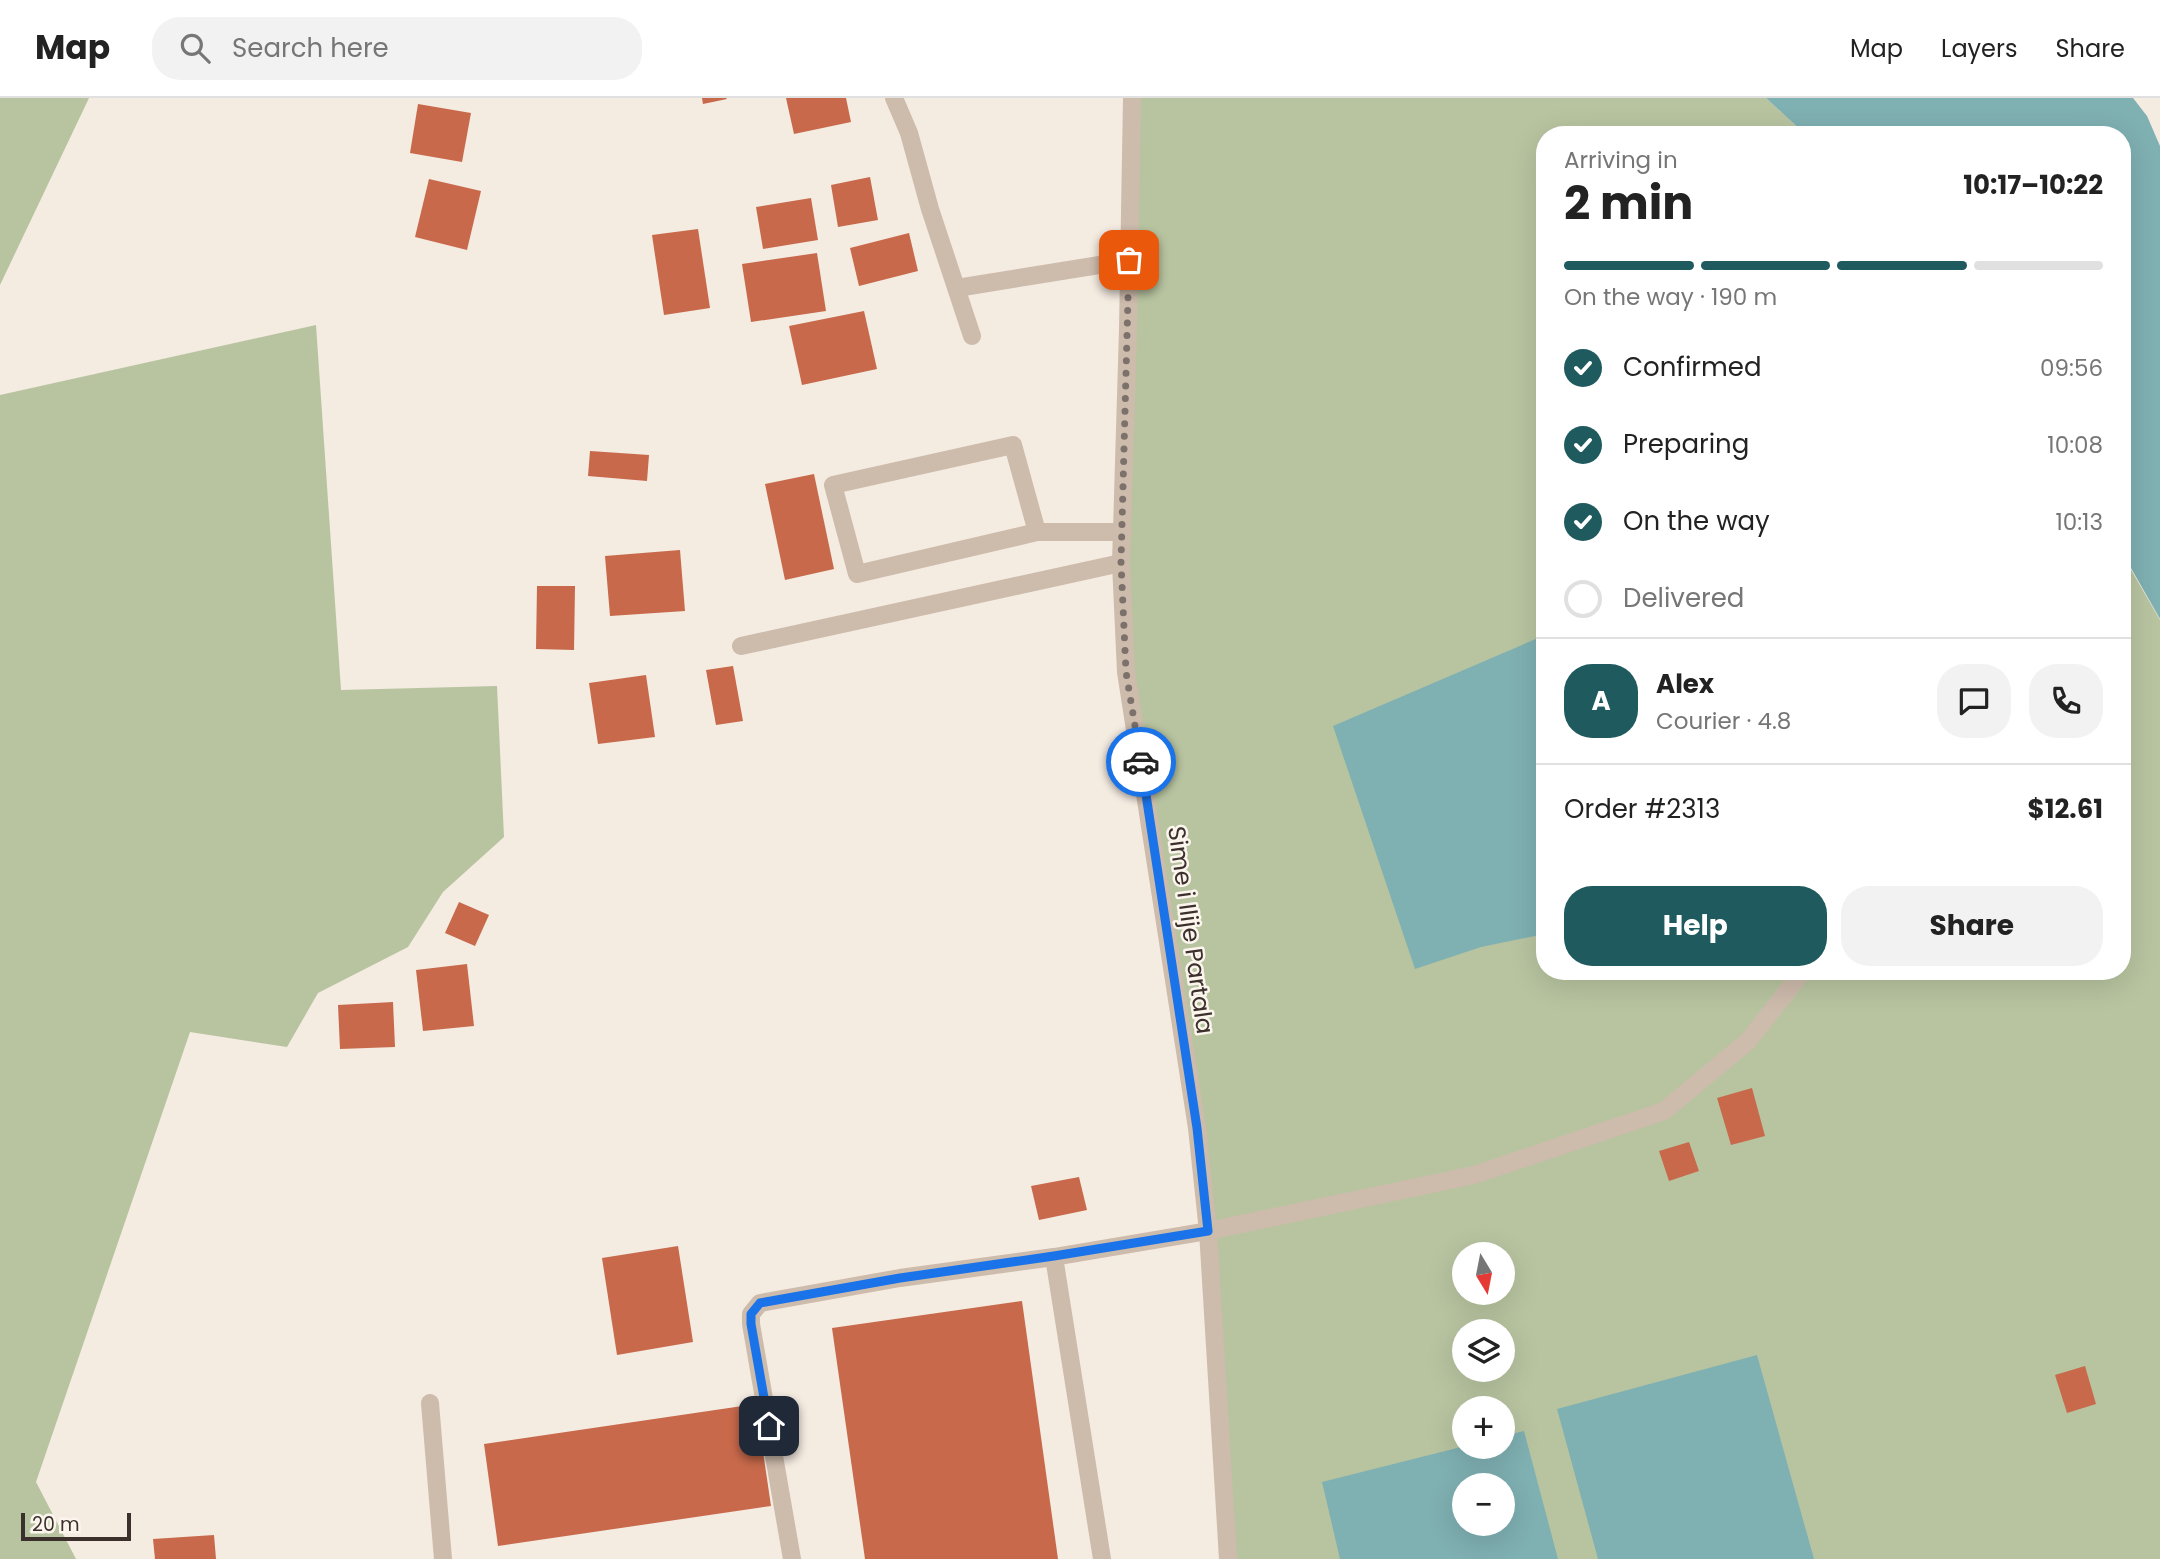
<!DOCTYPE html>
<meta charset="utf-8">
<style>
body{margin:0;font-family:Poppins,sans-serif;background:#f2f2f2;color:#222;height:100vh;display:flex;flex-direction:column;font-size:26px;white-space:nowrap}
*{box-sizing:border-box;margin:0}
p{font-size:23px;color:#767676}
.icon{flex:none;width:38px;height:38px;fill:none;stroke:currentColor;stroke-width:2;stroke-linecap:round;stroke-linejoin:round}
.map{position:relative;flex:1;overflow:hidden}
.side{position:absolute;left:1536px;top:28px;width:595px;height:854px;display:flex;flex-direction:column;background:#fff;border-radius:28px;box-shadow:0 7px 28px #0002}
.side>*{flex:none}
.needle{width:46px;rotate:170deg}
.tools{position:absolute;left:1452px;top:1144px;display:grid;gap:14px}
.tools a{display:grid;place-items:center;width:63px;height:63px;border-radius:50%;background:#fff;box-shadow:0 7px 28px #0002;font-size:35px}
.scale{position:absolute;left:21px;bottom:18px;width:110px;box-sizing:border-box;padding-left:7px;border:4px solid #3b302b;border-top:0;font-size:19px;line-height:24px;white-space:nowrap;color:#3b302b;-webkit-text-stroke:5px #fbf5ee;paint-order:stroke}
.pin{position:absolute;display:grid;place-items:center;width:60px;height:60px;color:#fff;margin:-30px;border-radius:14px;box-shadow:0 4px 10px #0006}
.courier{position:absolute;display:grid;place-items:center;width:70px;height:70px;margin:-35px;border:5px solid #1a73e8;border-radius:50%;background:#fff;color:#222;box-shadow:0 2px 9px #0007}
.overview em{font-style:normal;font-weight:700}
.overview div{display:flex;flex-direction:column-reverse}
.overview{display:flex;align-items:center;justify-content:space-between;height:119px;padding:0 28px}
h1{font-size:46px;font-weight:700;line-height:52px}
.bar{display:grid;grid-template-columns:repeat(4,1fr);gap:10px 7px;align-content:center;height:84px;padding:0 28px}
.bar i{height:9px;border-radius:5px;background:#e0e0e0}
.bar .selected{background:#1f5a5e}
.bar p{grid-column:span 4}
.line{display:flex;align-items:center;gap:18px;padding:0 28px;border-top:2px solid #e0e0e0}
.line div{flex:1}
.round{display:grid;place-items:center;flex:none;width:74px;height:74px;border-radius:28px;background:#f2f2f2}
ol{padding:0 28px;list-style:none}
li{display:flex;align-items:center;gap:21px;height:77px}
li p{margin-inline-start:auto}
li .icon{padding:7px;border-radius:50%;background:#1f5a5e;color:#fff;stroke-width:4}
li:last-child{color:#767676}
li i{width:38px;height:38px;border:4px solid #e0e0e0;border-radius:50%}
.cta{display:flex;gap:14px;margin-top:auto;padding:14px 28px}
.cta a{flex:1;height:80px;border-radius:28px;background:#1f5a5e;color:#fff;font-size:28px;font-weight:700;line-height:80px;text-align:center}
.cta a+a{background:#f2f2f2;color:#222}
header{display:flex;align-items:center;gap:42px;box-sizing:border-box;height:98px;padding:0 35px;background:#fff;border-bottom:2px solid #e0e0e0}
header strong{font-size:33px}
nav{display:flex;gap:38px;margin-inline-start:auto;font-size:24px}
.search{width:490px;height:63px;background:#f2f2f2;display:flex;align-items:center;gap:18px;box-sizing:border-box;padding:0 24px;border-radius:28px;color:#767676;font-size:26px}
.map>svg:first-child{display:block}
.green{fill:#b8c4a0;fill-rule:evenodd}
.water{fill:#7fb0b2;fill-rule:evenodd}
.building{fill:#c8694b}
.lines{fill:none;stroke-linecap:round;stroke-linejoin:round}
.service{stroke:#cdbbac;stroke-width:18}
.minor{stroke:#cdbbac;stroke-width:18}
.tertiary{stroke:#cdbbac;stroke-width:18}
.done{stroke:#7c716b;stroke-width:7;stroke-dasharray:0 12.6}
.route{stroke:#1a73e8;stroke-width:9}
.labels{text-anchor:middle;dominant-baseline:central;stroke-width:5;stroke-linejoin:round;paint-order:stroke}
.street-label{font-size:24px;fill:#3b302b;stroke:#fbf5ee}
</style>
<header>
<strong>Map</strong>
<div class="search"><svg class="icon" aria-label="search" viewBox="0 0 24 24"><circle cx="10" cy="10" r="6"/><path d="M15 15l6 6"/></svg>Search here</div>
<nav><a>Map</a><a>Layers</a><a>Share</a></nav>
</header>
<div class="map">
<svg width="2160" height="1461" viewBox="0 0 2160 1461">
<rect width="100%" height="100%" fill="#f4ebe1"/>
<g class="green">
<path d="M 0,0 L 89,0 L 0,187 Z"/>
<path d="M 1132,0 L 1766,0 L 1806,37 L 1545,37 L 1545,873 L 2123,873 L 2123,458 L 2160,522 L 2160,1461 L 1228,1461 L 1208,1133 L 1126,574 ZM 1465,1157 L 1503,1157 L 1503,1195 L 1465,1195 ZM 1465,1234 L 1503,1234 L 1503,1272 L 1465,1272 ZM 1465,1311 L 1503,1311 L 1503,1349 L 1465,1349 ZM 1465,1388 L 1503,1388 L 1503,1426 L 1465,1426 Z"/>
<path d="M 316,227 L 341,592 L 497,588 L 504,739 L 443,794 L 408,849 L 318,895 L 287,949 L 190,934 L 36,1384 L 76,1461 L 0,1461 L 0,297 Z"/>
</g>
<g class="water">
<path d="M 1766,0 L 2133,0 L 2147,18 L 2160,48 L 2160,521 L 2123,456 L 2123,37 L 1806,37 Z"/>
<path d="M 1545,537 L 1545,836 L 1481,849 L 1415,871 L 1333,628 Z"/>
<path d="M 1757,1257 L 1814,1461 L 1598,1461 L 1557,1311 Z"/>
<path d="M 1524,1333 L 1558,1461 L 1340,1461 L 1322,1384 L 1465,1348 L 1503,1349 L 1503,1338 ZM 1465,1388 L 1503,1388 L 1503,1426 L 1465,1426 Z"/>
</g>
<g class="building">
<path d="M 702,0 L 726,0 L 727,1 L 703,6 Z"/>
<path d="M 786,0 L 846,0 L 851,24 L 794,36 Z"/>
<path d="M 418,6 L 471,15 L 462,64 L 410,55 Z"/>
<path d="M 870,79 L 878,122 L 838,129 L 831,87 Z"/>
<path d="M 429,81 L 481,93 L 467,152 L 415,139 Z"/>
<path d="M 811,100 L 818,142 L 763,151 L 756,109 Z"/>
<path d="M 698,131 L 710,210 L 664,217 L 652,137 Z"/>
<path d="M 909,135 L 918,173 L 859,188 L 850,150 Z"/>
<path d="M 817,155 L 826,213 L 751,224 L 742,166 Z"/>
<path d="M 864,213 L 877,271 L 802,287 L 789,228 Z"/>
<path d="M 590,353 L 649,357 L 647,383 L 588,378 Z"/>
<path d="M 814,376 L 834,471 L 785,482 L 765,386 Z"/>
<path d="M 680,452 L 685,513 L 610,518 L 605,458 Z"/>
<path d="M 537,488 L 575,488 L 574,552 L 536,551 Z"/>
<path d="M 733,568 L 743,623 L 716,627 L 706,572 Z"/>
<path d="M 646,577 L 655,639 L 598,646 L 589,585 Z"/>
<path d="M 459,804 L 489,817 L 475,848 L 445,835 Z"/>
<path d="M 467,866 L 474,928 L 423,933 L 416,872 Z"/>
<path d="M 393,904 L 395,949 L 340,951 L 338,907 Z"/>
<path d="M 1752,990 L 1765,1038 L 1731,1047 L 1717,1000 Z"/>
<path d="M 1689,1044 L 1699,1073 L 1669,1083 L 1659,1053 Z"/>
<path d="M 1079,1079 L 1087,1112 L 1039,1122 L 1031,1088 Z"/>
<path d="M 678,1148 L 693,1244 L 617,1257 L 602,1160 Z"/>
<path d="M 1022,1203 L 1058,1461 L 865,1461 L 832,1230 Z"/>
<path d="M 2085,1268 L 2096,1306 L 2067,1315 L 2055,1277 Z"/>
<path d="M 756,1306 L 771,1408 L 498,1448 L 484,1346 Z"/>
<path d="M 214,1437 L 216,1461 L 155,1461 L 153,1441 Z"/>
</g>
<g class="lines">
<g class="service">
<path d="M 1037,434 L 1013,347 L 833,387 L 857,476 L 1037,434 L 1123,434"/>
<path d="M 741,548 L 1121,465"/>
<path d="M 1054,1159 L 1102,1461"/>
<path d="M 430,1305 L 443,1461"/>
<path d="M 792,1461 L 751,1226 L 751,1216 L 760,1205 L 900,1180 L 1054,1159 L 1208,1133 L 1474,1077 L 1664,1013 L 1748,943 L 1803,873"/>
</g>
<g class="minor">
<path d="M 894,0 L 909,35 L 930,111 L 972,238"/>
<path d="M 957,190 L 1130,162"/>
</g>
<path class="tertiary" d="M 1132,0 L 1128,232 L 1121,465 L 1126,574 L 1197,1030 L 1208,1133 L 1228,1461"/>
</g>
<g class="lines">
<path class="done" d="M 1129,162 L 1121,464 L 1126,574 L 1141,664"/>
<path class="route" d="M 769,1328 L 751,1226 L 751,1216 L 760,1205 L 900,1180 L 1054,1158 L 1208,1133 L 1197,1030 L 1141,664"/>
</g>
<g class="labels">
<g class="street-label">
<text transform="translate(1191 832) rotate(82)">Sime i Ilije Partala</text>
</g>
</g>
</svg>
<div class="tools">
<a><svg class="needle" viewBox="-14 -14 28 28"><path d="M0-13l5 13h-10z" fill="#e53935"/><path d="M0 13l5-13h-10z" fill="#767676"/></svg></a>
<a><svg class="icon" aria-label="layers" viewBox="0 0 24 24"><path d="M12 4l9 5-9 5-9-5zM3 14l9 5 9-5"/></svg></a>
<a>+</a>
<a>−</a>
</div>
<div class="scale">20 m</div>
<div class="pin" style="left:1129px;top:162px;background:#ea580c"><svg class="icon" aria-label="bag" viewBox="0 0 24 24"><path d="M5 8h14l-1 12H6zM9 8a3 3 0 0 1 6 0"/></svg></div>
<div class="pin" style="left:769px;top:1328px;background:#1f2937"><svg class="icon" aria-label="home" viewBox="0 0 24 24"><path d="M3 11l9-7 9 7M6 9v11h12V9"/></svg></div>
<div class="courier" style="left:1141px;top:664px"><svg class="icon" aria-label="car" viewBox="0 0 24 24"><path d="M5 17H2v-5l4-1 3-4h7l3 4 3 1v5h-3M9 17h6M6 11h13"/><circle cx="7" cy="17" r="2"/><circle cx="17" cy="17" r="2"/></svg></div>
<section class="side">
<div class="overview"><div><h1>2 min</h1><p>Arriving in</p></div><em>10:17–10:22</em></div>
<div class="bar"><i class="selected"></i><i class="selected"></i><i class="selected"></i><i></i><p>On the way · 190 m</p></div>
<ol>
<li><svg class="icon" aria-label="check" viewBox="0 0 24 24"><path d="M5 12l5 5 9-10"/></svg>Confirmed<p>09:56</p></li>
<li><svg class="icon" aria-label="check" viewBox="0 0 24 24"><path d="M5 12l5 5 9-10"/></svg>Preparing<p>10:08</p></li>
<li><svg class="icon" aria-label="check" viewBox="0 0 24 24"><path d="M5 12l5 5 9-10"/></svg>On the way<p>10:13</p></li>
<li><i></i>Delivered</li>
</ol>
<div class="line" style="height:126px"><b class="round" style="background:#1f5a5e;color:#fff">A</b><div><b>Alex</b><p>Courier · 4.8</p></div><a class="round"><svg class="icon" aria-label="chat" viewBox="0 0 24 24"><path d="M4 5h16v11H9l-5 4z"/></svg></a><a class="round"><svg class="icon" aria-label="phone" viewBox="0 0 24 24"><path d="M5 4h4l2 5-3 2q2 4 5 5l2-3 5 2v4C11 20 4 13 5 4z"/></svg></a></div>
<div class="line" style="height:91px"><div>Order #2313</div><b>$12.61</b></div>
<div class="cta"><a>Help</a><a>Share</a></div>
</section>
</div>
